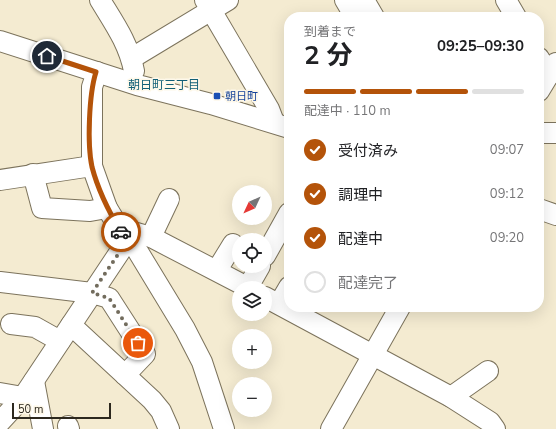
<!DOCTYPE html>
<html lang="ja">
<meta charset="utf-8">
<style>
body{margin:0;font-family:"Nunito Sans","Noto Sans JP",sans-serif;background:#f2f2f2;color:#202124;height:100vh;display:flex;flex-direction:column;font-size:15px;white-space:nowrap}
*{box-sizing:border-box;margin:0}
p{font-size:13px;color:#757577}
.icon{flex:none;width:22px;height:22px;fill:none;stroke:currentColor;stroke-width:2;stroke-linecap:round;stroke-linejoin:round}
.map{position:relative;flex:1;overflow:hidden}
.details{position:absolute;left:284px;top:12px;width:260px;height:300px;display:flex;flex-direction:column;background:#fff;border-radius:16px;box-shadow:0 4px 16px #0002}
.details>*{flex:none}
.needle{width:26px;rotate:226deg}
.controls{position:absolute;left:232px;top:185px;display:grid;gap:8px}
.controls a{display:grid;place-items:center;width:40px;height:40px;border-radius:50%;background:#fff;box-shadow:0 4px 16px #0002;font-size:20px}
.scale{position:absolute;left:12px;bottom:10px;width:99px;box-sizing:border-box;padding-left:4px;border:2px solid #2c281e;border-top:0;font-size:11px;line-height:14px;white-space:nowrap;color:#2c281e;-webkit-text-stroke:3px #fef8e9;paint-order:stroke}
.pin{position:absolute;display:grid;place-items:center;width:34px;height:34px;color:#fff;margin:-17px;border:2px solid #fff;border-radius:50%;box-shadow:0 1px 4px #0007}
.courier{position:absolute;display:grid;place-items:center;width:40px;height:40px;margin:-20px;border:3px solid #b45309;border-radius:50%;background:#fff;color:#222;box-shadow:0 1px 5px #0007}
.overview em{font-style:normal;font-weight:700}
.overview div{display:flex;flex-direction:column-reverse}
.overview{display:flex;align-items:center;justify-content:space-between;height:68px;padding:0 20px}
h1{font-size:26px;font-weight:700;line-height:30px}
.bar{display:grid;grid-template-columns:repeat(4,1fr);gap:6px 4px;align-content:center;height:48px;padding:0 20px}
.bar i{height:5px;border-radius:3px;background:#e0e0e0}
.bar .on{background:#b45309}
.bar p{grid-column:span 4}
ol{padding:0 20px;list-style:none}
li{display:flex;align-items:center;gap:12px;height:44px}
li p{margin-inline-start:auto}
li .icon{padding:4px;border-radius:50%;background:#b45309;color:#fff;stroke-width:4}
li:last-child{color:#757577}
li i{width:22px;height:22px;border:2px solid #e0e0e0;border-radius:50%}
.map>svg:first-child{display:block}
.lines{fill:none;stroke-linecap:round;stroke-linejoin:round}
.minor-casing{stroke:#7c735c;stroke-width:22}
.minor{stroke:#fff;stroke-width:20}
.done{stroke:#726c5d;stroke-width:4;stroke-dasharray:0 7.2}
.route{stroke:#b45309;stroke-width:5}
.transit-dot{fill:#1a4fb4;stroke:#fef8e9;stroke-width:1.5}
.labels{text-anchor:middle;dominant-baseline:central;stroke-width:3;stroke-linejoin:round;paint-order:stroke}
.transit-label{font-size:11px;fill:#164399;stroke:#fef8e9;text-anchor:start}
.neighbourhood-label{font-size:12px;fill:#115f77;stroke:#fef8e9}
</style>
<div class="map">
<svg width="556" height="429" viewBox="0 0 556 429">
<rect width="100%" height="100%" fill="#f4ebd1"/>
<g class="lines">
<defs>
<g id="minor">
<path d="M 100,0 C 114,23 129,44 134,71"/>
<path d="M 205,0 L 269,109 L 274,122"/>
<path d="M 345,0 L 355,17"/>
<path d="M 364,0 L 374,17"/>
<path d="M 506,0 L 516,17"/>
<path d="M 0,41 L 137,85 L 211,104 L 289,128"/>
<path d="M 132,58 L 228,0"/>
<path d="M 539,58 L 549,75"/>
<path d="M 97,72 L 92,87 L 92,166 L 107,208 L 127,241 L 134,245 L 185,329 L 202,362 L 224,429"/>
<path d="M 539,91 L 556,63"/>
<path d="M 539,133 L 556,133"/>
<path d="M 33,174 L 42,208 L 90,211 L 107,208"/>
<path d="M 0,180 L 92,166"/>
<path d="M 539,209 L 556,215"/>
<path d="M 151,237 L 169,199"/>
<path d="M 265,256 L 289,213"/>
<path d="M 217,270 L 233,244"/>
<path d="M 0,282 L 92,293 L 109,298 L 145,354 L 125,375"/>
<path d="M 248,287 L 260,266"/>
<path d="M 265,297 L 451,397 L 490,422 L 495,429"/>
<path d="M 279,304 L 289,287"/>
<path d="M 11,324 L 35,327 L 60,341"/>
<path d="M 71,325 L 152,400 L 161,411 L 169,429"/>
<path d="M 34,381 L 43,429"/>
<path d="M 0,393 L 23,397"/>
<path d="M 451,397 L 488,371"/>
<path d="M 0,422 L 23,397 L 127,241 L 130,231 L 151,237 L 249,288"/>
<path d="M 68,426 L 69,429"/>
<path d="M 331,429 L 400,307"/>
</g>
</defs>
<use href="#minor" class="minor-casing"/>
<use href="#minor" class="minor"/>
</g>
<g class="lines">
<path class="done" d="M 121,232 L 127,241 L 92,293 L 109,298 L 138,343"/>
<path class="route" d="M 47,56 L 96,72 C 89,94 87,144 92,167 C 98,190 109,212 121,232"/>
</g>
<rect class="transit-dot" x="213" y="92" width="8" height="8" rx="2"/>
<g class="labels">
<g class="transit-label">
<text x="225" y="96">朝日町</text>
</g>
<g class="neighbourhood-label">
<text x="164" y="85">朝日町三丁目</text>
</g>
</g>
</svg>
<div class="controls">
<a><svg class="needle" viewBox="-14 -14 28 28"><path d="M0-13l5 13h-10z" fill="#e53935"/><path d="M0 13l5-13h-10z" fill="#757577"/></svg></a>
<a><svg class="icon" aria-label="locate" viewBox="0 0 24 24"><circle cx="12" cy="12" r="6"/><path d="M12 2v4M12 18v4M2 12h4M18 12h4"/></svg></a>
<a><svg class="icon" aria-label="layers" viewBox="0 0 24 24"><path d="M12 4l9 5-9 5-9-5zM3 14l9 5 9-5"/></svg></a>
<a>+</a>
<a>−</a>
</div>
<div class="scale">50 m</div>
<div class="pin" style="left:138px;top:343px;background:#ea580c"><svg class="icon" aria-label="bag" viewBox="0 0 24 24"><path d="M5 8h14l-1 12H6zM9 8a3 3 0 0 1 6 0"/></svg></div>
<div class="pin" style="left:47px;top:56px;background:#1f2937"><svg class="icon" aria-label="home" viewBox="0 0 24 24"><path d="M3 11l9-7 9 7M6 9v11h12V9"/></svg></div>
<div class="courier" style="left:121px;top:232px"><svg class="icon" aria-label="car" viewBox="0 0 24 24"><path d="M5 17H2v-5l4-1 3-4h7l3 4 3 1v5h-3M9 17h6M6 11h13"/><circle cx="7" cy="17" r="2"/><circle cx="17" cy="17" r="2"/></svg></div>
<section class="details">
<div class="overview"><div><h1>2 分</h1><p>到着まで</p></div><em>09:25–09:30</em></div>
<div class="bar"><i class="on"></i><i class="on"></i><i class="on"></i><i></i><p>配達中 · 110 m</p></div>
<ol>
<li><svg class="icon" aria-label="check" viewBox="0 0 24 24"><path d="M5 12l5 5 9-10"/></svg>受付済み<p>09:07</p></li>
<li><svg class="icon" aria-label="check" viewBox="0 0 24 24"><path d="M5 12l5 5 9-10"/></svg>調理中<p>09:12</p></li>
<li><svg class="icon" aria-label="check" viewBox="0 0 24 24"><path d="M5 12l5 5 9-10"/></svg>配達中<p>09:20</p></li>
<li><i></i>配達完了</li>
</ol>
</section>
</div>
